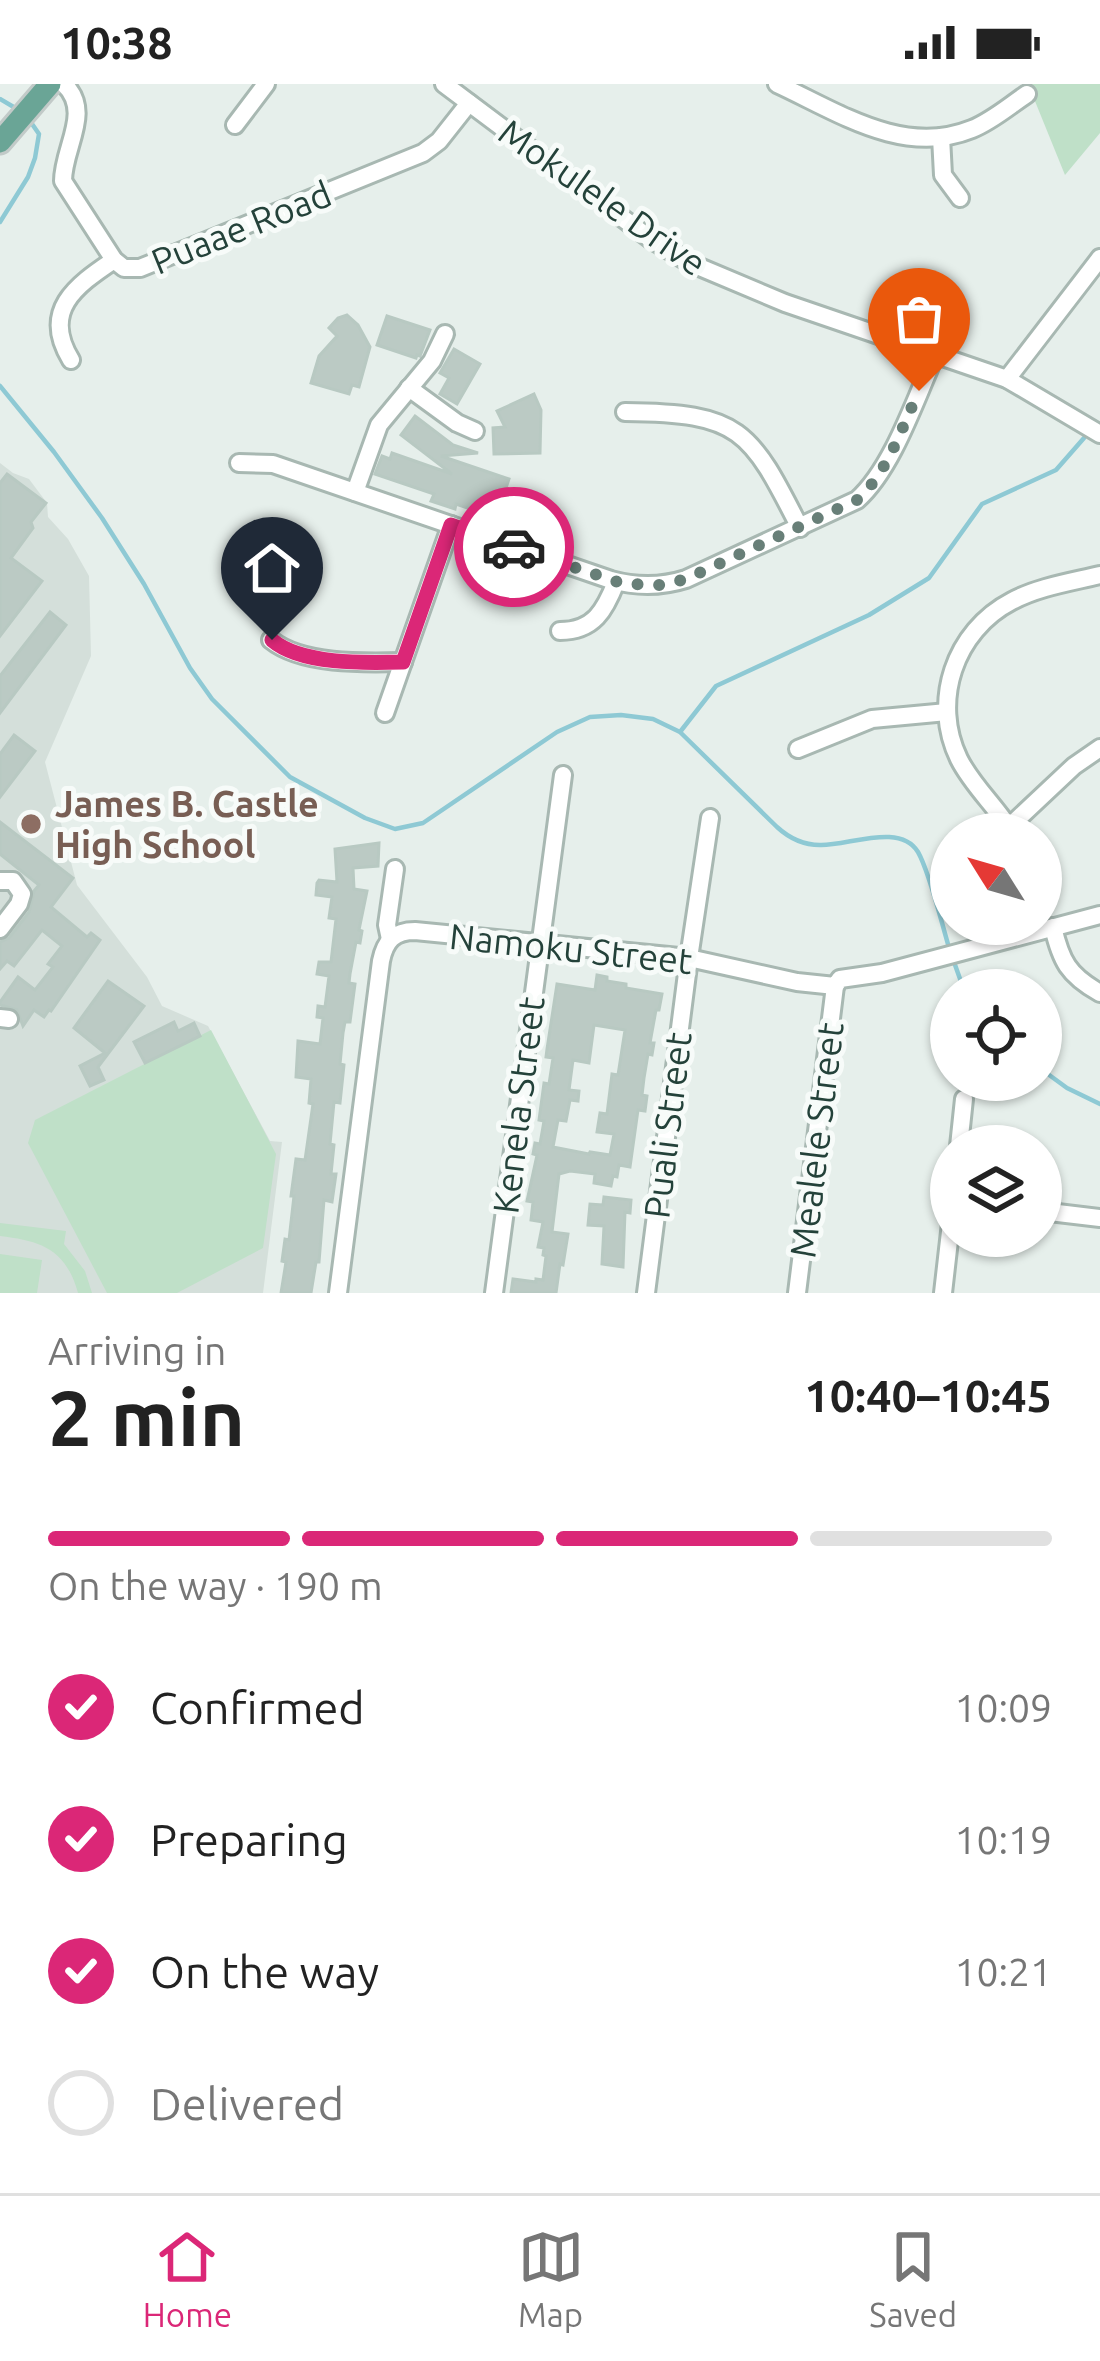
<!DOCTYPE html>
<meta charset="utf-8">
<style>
body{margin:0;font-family:Ubuntu,sans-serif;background:#f6f6f6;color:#222;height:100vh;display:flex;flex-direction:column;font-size:45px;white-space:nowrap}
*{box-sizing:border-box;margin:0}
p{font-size:39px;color:#767676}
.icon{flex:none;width:66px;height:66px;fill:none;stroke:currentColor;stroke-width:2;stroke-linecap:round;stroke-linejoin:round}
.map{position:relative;height:1209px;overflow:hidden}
.side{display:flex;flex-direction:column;background:#fff;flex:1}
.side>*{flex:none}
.needle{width:78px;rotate:307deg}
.controls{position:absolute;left:930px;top:729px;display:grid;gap:24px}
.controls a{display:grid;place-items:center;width:132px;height:132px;border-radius:50%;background:#fff;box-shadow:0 3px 9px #0004;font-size:60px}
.pin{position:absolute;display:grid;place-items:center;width:102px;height:102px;color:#fff;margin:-123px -51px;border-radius:50% 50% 50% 0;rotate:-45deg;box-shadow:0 0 12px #0007}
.pin .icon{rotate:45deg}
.courier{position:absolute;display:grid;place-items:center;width:120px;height:120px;margin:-60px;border:9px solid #db2777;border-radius:50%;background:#fff;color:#222;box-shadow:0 3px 15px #0007}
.summary em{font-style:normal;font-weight:700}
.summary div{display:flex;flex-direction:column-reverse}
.summary{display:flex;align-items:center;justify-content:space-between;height:204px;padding:0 48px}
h1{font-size:78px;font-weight:700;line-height:90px}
.bar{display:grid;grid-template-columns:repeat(4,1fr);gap:18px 12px;align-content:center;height:144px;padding:0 48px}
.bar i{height:15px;border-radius:9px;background:#e0e0e0}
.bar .active{background:#db2777}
.bar p{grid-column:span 4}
ol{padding:0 48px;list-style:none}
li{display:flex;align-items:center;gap:36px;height:132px}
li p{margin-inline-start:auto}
li .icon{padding:12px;border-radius:50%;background:#db2777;color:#fff;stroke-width:4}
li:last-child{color:#767676}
li i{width:66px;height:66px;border:6px solid #e0e0e0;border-radius:50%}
.status{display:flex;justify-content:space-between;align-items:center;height:84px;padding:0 60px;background:#fff;direction:ltr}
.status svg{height:33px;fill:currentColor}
.tabs{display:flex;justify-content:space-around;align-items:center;height:168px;border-top:3px solid #e0e0e0;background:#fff;font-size:33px;color:#767676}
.tabs a{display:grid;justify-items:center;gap:6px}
.tabs .active{color:#db2777}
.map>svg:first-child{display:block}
.built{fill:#d4dfda}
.green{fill:#bfe0c8}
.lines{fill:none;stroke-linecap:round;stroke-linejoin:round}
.stream{stroke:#8ec9d4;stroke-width:4.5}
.building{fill:#bbcac4;stroke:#b8c9c2;stroke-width:3;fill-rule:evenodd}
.minor-casing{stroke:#a8b8b2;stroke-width:22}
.major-casing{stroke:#c2cac8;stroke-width:27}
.minor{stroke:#fff;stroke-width:16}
.major{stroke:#6aa596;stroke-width:21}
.done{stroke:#687f78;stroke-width:12;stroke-dasharray:0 21.6}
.route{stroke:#db2777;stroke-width:15}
.education-dot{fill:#8d6e63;stroke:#f7fbf9;stroke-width:4.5}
.labels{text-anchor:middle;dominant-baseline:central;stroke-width:10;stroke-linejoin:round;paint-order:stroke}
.street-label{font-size:36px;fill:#24423a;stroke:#f7fbf9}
.education-label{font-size:36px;font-weight:bold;fill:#785e54;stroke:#f7fbf9;text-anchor:start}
</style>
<div class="status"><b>10:38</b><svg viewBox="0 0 49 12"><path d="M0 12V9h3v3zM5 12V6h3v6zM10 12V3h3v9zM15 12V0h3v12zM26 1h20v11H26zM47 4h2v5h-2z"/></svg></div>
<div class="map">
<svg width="1100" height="1209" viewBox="0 0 1100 1209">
<rect width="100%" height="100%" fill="#e6efeb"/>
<path class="built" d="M 0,379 L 13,389 L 29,395 L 47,419 L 48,433 L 68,455 L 89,492 L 91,572 L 45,678 L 77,801 L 147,893 L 162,922 L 208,942 L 270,1057 L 282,1058 L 263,1209 L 0,1209 Z"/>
<g class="green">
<path d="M 1028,0 L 1100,0 L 1100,49 L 1065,91 Z"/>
<path d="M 211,946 L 276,1070 L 263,1164 L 177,1209 L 107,1209 L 28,1059 L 35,1036 Z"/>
<path d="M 0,1139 L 66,1147 L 64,1160 L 85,1187 L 92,1209 L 78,1209 C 66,1165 41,1157 0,1152 Z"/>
<path d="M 0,1170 L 42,1176 L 37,1209 L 0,1209 Z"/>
</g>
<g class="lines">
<g class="stream">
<path d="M 0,15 L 17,25"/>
<path d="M 0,138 L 28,93 L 35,74 L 39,50 L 30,37"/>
<path d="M 0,302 L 54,368 L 102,434 L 144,500 L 190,584 L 212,615 L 290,693 L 365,734 L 395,745 L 423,739 L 557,648 L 590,633 L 621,631 L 653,635 L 680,648 L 716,602 L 869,531 L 929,494 L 982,420 L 1056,386 L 1084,354"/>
<path d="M 681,649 L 777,743 C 789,754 803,761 820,761 C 848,762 900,738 918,768 C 930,789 942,841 950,867"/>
<path d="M 954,878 L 964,906"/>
<path d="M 1041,985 L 1067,1004 L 1100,1020"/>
</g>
</g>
<g class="building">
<path d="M 347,231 L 358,241 L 370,263 L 359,303 L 352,301 L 349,310 L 311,299 L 319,272 L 337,252 L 329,244 L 338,234 Z"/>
<path d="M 387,232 L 430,246 L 420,272 L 417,271 L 416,274 L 377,261 Z"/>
<path d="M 454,265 L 480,280 L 457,320 L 440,310 L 449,294 L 440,289 Z"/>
<path d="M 534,310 L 541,326 L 540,369 L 494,370 L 493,344 L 505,343 L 497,327 Z"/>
<path d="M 415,332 L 453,361 L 478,369 L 441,372 L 509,395 L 496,434 L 456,420 L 455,425 L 431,417 L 434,410 L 375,390 L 382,372 L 390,375 L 392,369 L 452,390 L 401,351 Z"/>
<path d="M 7,390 L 46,419 L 31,438 L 33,444 L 11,474 L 42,497 L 0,552 L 0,399 Z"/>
<path d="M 50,528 L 66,541 L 0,629 L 0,592 Z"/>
<path d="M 14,651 L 35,667 L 0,713 L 0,670 Z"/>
<path d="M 0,738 L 73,794 L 51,823 L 87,853 L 91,849 L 100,856 L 51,927 L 49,926 L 44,933 L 34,926 L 23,942 L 17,926 L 0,921 L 0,918 L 18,893 L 35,906 L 53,883 L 48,880 L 62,862 L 42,846 L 14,882 L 7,877 L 0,885 L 0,858 L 9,854 L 29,828 L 34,807 L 39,801 L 0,770 Z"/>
<path d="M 379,759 L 378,782 L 353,784 L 354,805 L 367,807 L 359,846 L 362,847 L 360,859 L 356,858 L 350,890 L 349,899 L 355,900 L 350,938 L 345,938 L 343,949 L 340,980 L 344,981 L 340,1019 L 334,1018 L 330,1060 L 334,1061 L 331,1090 L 336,1090 L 332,1118 L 324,1116 L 319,1178 L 316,1178 L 311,1209 L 281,1209 L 286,1178 L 282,1177 L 285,1155 L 289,1156 L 294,1112 L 291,1112 L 296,1075 L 305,1076 L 313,1020 L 309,1019 L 311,995 L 296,993 L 298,957 L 320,960 L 323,934 L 317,933 L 318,922 L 325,923 L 329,892 L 317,890 L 319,878 L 331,878 L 336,835 L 329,834 L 332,813 L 316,811 L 317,799 L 319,796 L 337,798 L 335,765 Z"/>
<path d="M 597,891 L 607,893 L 607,897 L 626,900 L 626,904 L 662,910 L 659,926 L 656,926 L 650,959 L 654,959 L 652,971 L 648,970 L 644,994 L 642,1011 L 647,1012 L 645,1027 L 638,1026 L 630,1083 L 619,1081 L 617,1093 L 613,1092 L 611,1102 L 594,1099 L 595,1090 L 570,1087 L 559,1090 L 552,1148 L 568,1150 L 563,1181 L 560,1180 L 556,1209 L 511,1209 L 513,1195 L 536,1198 L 536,1195 L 543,1196 L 546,1172 L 543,1171 L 544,1164 L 538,1163 L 543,1138 L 531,1136 L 533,1118 L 527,1117 L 537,1071 L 533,1070 L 535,1059 L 540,1060 L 544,1037 L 539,1036 L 544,999 L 549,1000 L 553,974 L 546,973 L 547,965 L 557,900 L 595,906 ZM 594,941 L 625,946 L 618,991 L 612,990 L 607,1030 L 600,1029 L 597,1048 L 614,1050 L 610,1071 L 590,1068 L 589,1070 L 553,1063 L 558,1036 L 566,1037 L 570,1016 L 578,1017 L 579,1007 L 569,1006 L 573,976 L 589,979 Z"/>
<path d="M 108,897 L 144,922 L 98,983 L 104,996 L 90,1002 L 80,982 L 105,969 L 74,944 Z"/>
<path d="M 174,938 L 178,947 L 194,939 L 200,952 L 145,979 L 134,958 Z"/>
<path d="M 604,1113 L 631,1116 L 630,1129 L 625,1128 L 623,1183 L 602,1180 L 604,1142 L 588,1141 L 590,1120 L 603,1121 Z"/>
</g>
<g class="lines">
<defs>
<g id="minor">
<path d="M 64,0 C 93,28 63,63 63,97 L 114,176 L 124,184 L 140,184 L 423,69 L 439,57 L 469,19"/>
<path d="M 444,0 L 649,154 L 690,179 L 785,219 L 1007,295 L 1100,350"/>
<path d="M 777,0 C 838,28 903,73 972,45 C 992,37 1009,22 1027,10"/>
<path d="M 235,41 L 266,0"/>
<path d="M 941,53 L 943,91 L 960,114"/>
<path d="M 71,276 C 41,227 75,202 114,176"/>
<path d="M 1007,295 L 1100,174"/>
<path d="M 409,304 L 457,339 L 475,347"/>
<path d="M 625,328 C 740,329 750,345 800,444"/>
<path d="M 239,379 L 273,380 L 611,496 C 637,503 661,503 686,495 L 857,416 C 893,384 916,313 936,269"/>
<path d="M 355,408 L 379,341 L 432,277 L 445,250"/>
<path d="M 560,547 C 594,547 605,526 616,498"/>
<path d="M 271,556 C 302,581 364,579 403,578"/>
<path d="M 385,629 L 451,441"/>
<path d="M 798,665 L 872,635 L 947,628"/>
<path d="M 1009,743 L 1074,682 L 1100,664"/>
<path d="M 1013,750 C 998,724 973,703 959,675 C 931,618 954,547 1012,517 C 1038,503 1071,498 1100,491"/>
<path d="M 0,797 L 13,797 L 22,810 L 19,820 L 0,845"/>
<path d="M 1053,843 C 1061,877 1068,891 1100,909"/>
<path d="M 390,855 L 387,841 L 395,785"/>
<path d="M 0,934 L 9,935"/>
<path d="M 959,1062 L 964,1015"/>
<path d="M 1041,1127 L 1100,1134"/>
<path d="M 338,1209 L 381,877 C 385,857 394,847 415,847 L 689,874 L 797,898 L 835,902 L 840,895 L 882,889 L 1100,831"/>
<path d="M 494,1209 L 563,691"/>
<path d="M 646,1209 L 689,874 L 710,734"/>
<path d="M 797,1209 L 835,902"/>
<path d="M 943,1209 L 951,1139"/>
</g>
<path id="major" d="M 0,58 L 50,0"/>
</defs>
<use href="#minor" class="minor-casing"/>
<use href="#major" class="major-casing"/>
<use href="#minor" class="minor"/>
<use href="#major" class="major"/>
</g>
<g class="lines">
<path class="done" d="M 514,463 L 624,500 L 663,501 L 686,495 L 857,416 C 888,388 901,345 919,307"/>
<path class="route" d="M 272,556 C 301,581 365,579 403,578 L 451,441 L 514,463"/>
</g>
<circle class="education-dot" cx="31" cy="740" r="12"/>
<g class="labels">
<g class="street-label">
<text transform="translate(603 113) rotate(35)">Mokulele Drive</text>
<text transform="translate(241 143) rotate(-22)">Puaae Road</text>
<text transform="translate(571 864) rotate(6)">Namoku Street</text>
<text transform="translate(518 1021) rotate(-83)">Kenela Street</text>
<text transform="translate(667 1041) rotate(-83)">Puali Street</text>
<text transform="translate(816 1056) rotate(-83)">Mealele Street</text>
</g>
<g class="education-label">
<text x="55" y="719">James B. Castle<tspan x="55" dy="41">High School</tspan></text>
</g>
</g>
</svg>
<div class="controls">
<a><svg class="needle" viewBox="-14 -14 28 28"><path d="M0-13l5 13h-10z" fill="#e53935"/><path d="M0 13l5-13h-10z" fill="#767676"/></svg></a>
<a><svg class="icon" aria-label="locate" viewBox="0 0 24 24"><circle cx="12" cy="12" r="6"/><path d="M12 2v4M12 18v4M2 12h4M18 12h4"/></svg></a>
<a><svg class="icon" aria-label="layers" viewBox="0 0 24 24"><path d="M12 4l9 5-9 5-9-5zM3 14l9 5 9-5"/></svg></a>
</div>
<div class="pin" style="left:919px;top:307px;background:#ea580c"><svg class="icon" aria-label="bag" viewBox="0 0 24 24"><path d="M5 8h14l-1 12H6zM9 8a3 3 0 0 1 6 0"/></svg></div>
<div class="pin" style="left:272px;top:556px;background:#1f2937"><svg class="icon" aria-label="home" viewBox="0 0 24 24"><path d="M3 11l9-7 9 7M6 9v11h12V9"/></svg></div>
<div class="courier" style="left:514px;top:463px"><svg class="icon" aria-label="car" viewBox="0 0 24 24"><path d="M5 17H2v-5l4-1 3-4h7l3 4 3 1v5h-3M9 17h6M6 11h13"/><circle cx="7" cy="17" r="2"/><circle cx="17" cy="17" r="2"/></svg></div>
</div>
<section class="side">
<div class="summary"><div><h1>2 min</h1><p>Arriving in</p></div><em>10:40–10:45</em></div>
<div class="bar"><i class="active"></i><i class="active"></i><i class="active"></i><i></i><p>On the way · 190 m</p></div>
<ol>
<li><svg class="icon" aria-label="check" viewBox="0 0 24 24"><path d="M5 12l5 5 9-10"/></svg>Confirmed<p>10:09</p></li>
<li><svg class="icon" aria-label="check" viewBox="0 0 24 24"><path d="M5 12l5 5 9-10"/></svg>Preparing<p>10:19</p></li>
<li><svg class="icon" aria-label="check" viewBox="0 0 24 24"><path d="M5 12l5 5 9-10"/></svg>On the way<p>10:21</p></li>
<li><i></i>Delivered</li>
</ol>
</section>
<nav class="tabs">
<a class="active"><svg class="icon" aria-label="home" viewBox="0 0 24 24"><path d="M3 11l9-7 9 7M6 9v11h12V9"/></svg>Home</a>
<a><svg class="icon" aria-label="map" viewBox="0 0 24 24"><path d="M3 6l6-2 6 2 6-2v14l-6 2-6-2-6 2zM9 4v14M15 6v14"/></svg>Map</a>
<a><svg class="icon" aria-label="saved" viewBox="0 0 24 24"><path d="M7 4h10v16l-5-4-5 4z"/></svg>Saved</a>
</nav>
